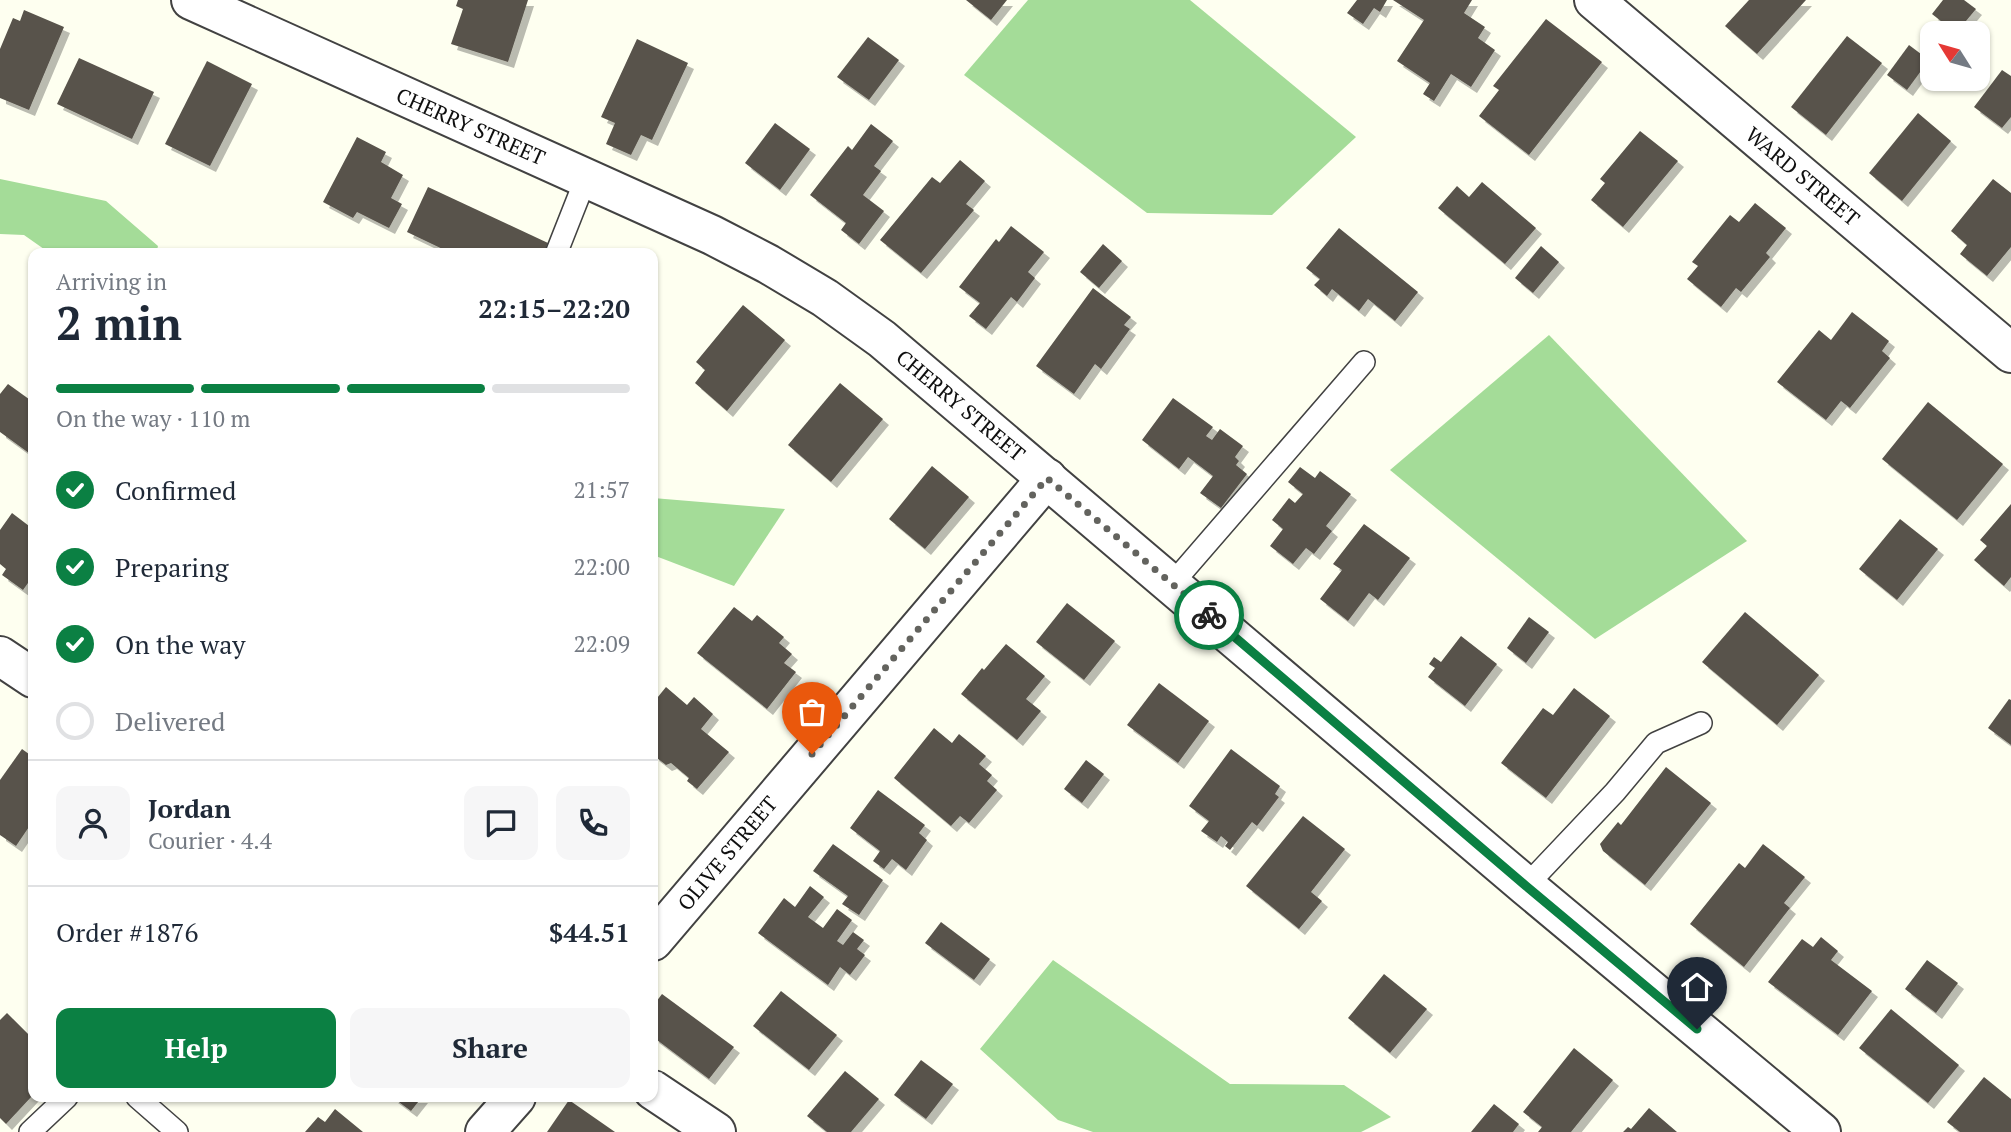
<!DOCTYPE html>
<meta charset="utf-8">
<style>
body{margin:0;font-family:"PT Serif",serif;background:#f6f6f7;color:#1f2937;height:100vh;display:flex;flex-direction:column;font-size:26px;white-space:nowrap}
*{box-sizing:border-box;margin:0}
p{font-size:23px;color:#747a83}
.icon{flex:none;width:38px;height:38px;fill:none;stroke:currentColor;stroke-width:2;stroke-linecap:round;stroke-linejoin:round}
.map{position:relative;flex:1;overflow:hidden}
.drawer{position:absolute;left:28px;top:248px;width:630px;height:854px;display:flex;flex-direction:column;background:#fff;border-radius:14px;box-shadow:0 2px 5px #0004}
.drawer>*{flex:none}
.needle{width:46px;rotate:307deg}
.buttons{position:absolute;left:1920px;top:21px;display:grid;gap:14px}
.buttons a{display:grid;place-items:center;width:70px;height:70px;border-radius:14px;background:#fff;box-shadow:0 2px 5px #0004;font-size:35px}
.pin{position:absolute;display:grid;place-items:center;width:60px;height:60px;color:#fff;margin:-72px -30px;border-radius:50% 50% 50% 0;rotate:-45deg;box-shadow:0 0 7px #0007}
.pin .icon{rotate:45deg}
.courier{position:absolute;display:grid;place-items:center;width:70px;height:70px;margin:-35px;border:5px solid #0b8043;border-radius:50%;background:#fff;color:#222;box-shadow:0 2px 9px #0007}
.headline em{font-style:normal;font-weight:700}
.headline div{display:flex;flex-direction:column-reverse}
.headline{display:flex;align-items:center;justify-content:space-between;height:119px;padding:0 28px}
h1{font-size:46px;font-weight:700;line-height:52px}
.bar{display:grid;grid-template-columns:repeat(4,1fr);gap:10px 7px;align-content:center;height:84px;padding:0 28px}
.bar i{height:9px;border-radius:5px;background:#e0e1e3}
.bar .on{background:#0b8043}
.bar p{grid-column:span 4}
.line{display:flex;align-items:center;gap:18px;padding:0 28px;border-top:2px solid #e0e1e3}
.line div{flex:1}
.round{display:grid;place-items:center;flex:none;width:74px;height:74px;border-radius:14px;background:#f6f6f7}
ol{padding:0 28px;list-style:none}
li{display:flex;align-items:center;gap:21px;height:77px}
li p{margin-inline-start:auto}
li .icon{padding:7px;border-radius:50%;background:#0b8043;color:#fff;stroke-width:4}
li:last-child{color:#747a83}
li i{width:38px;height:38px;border:4px solid #e0e1e3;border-radius:50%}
.button{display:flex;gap:14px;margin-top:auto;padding:14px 28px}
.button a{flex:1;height:80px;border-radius:14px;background:#0b8043;color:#fff;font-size:28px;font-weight:700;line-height:80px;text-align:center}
.button a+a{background:#f6f6f7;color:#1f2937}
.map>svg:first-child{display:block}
.forest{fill:#a4dc98}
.building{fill:#58534b;filter:url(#shadow)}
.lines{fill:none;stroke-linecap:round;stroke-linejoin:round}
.service-casing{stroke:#424242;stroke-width:24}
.minor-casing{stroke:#424242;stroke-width:42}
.service{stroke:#fff;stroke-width:21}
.minor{stroke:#fff;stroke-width:38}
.done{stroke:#63635e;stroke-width:7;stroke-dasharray:0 12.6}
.route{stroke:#0b8043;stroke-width:9}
.labels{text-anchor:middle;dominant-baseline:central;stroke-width:7;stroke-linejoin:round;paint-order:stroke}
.street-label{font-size:21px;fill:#0f0f0f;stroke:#fff}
</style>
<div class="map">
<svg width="2011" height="1132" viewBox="0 0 2011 1132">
<defs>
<filter id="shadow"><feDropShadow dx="6" dy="6" stdDeviation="0" flood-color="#0004"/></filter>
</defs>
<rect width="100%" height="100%" fill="#fefff0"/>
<g class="forest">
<path d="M 1028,0 L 1190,0 L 1356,137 L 1272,215 L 1147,213 L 964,75 Z"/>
<path d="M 0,179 L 106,201 L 158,246 L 156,254 L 51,254 L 24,235 L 0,234 Z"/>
<path d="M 1549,335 L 1747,541 L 1595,639 L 1390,470 Z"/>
<path d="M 653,498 L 785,509 L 734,586 L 653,555 Z"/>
<path d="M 1053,960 L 1230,1084 L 1344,1085 L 1391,1117 L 1361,1132 L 1093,1132 L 1058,1120 L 980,1049 Z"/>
</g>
<g class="building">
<path d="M 458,0 L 528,0 L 508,62 L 451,44 L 463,9 L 456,6 Z"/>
<path d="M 966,0 L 1007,0 L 991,20 Z"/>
<path d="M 1357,0 L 1387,0 L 1380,12 L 1374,8 L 1363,24 L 1347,13 Z"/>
<path d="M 1393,0 L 1472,0 L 1464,13 L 1485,27 L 1478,38 L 1495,50 L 1471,87 L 1451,74 L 1434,101 L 1423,94 L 1430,83 L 1397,61 L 1424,20 Z"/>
<path d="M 1749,0 L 1806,0 L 1757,54 L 1725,26 Z"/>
<path d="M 1943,0 L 1964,0 L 1976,9 L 1956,33 L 1932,14 Z"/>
<path d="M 24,10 L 64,27 L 29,110 L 0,98 L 0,49 L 13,18 L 20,21 Z"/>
<path d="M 1546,19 L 1602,62 L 1529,155 L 1479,116 L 1499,90 L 1493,86 Z"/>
<path d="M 1847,36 L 1882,63 L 1826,135 L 1791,107 Z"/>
<path d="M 868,37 L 899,60 L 869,100 L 837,77 Z"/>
<path d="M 637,39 L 688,63 L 652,140 L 641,135 L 631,155 L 606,144 L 615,123 L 601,117 Z"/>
<path d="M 1909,45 L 1929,60 L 1907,90 L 1887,75 Z"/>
<path d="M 79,58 L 154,92 L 132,139 L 57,104 Z"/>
<path d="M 207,61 L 252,84 L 210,166 L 165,144 Z"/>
<path d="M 2002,70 L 2011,76 L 2011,117 L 2002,128 L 1974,107 Z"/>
<path d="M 1918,113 L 1951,141 L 1902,201 L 1869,173 Z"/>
<path d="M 775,123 L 810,149 L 780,190 L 745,163 Z"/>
<path d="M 871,124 L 893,141 L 874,166 L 881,171 L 863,195 L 884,211 L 859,244 L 841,230 L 846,223 L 810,195 L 848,146 L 852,150 Z"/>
<path d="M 1640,131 L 1678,161 L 1623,227 L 1591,200 L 1605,183 L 1600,179 Z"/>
<path d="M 357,137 L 386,152 L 381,162 L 403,175 L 391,198 L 402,204 L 389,228 L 357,212 L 353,218 L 323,202 Z"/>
<path d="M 960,160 L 985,181 L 966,204 L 974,210 L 921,273 L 880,240 L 932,177 L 940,183 Z"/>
<path d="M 1993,179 L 2011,193 L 2011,247 L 1987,276 L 1960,254 L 1967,245 L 1951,231 Z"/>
<path d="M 1482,182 L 1536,228 L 1505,264 L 1438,208 L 1457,186 L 1469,197 Z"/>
<path d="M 428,187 L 548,243 L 543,254 L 453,254 L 407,232 Z"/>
<path d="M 1755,203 L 1786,228 L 1766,253 L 1770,257 L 1741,292 L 1736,288 L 1721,307 L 1687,279 L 1698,266 L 1692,262 L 1730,215 L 1739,222 Z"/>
<path d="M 1011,226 L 1044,252 L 1028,272 L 1035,278 L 1017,302 L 1011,297 L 986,329 L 969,316 L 980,303 L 959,287 L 996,239 L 999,242 Z"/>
<path d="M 1339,228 L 1418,292 L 1395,321 L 1368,299 L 1359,311 L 1332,289 L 1327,296 L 1314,285 L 1320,279 L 1306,268 Z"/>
<path d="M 1103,244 L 1122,261 L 1099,288 L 1080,272 Z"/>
<path d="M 1541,246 L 1559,262 L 1533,293 L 1515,278 Z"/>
<path d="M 1093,288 L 1131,317 L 1124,325 L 1130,329 L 1101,369 L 1095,364 L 1074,394 L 1036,366 Z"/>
<path d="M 743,305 L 785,340 L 727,411 L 695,383 L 705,370 L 696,362 Z"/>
<path d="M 1852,312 L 1889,341 L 1882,351 L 1890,358 L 1850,408 L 1841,401 L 1826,420 L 1777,382 L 1819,330 L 1831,340 Z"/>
<path d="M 840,383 L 883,419 L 831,482 L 788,445 Z"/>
<path d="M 8,384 L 33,402 L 33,456 L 0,432 L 0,394 Z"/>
<path d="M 1173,398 L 1213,427 L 1206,436 L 1212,440 L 1220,429 L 1243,446 L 1235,457 L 1239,461 L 1236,465 L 1247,474 L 1221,508 L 1200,493 L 1213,476 L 1188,457 L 1179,469 L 1142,440 Z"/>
<path d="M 1928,402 L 2003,464 L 1957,520 L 1882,459 Z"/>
<path d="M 932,466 L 969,497 L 925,549 L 889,519 Z"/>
<path d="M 1300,467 L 1315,478 L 1320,471 L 1351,494 L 1326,526 L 1332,531 L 1314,554 L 1306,548 L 1293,564 L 1270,546 L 1283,529 L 1272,520 L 1289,498 L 1295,503 L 1303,494 L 1288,482 Z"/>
<path d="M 2011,504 L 2011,577 L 2004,586 L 1974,560 L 1987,546 L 1980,540 Z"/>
<path d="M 12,513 L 33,529 L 33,587 L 28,583 L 23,590 L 2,575 L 6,569 L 0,564 L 0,530 Z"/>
<path d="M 1900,519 L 1938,549 L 1897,600 L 1859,569 Z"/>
<path d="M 1364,524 L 1410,558 L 1378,600 L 1369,593 L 1348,621 L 1320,599 L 1342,570 L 1333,564 Z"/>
<path d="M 1067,603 L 1115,641 L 1084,680 L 1036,642 Z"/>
<path d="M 734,607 L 752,621 L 757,615 L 784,637 L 779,643 L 792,654 L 784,663 L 796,672 L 767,709 L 697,653 Z"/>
<path d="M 1745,612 L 1819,675 L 1777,725 L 1702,662 Z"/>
<path d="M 1529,617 L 1549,632 L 1526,663 L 1507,648 Z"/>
<path d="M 1461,636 L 1497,664 L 1465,706 L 1428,677 L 1435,668 L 1429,664 L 1434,657 L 1441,662 Z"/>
<path d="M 1006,644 L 1045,676 L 1026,699 L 1041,711 L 1017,740 L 961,694 L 982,668 L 984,670 Z"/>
<path d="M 1159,683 L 1209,721 L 1178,763 L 1127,725 Z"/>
<path d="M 666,687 L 687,705 L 694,697 L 713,714 L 701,729 L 729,752 L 697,789 L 687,781 L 689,778 L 671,763 L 666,765 L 653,755 L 653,703 Z"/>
<path d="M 1574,688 L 1610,716 L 1546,798 L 1501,763 L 1543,708 L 1553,715 Z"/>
<path d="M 2009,699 L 2011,700 L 2011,745 L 1988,728 Z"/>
<path d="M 934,728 L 952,743 L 959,734 L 986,756 L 979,764 L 992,775 L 987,781 L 997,790 L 969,823 L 960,816 L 951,826 L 894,778 Z"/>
<path d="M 22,749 L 33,757 L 33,821 L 16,846 L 0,835 L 0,780 Z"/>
<path d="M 1231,749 L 1280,786 L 1275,794 L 1279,797 L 1257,826 L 1252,822 L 1230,850 L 1225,846 L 1228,842 L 1221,836 L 1217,842 L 1201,831 L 1209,821 L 1189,806 Z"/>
<path d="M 1086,760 L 1104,774 L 1082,803 L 1064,789 Z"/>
<path d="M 1666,767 L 1711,803 L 1645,885 L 1603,851 L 1600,844 L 1618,822 L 1621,825 Z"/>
<path d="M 878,790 L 925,825 L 919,833 L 927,840 L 906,870 L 892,859 L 884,869 L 873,861 L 880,851 L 850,828 Z"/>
<path d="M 1303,816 L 1345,849 L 1311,892 L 1322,901 L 1299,929 L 1246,886 Z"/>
<path d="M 833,844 L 883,880 L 859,915 L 842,904 L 848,896 L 813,871 Z"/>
<path d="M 1763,844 L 1805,877 L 1784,903 L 1790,908 L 1744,967 L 1690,924 L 1739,863 L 1745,868 Z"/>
<path d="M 810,886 L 824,897 L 808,917 L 823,928 L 837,909 L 852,920 L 837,941 L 843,945 L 853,932 L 864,940 L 857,949 L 865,955 L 850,975 L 840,967 L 828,985 L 758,933 L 784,898 L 795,907 Z"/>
<path d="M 941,922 L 990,959 L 974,980 L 925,943 Z"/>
<path d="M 1821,937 L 1838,951 L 1831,960 L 1872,991 L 1838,1035 L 1768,982 L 1802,939 L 1813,947 Z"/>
<path d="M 1927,960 L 1958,983 L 1936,1013 L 1905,989 Z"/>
<path d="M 1384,974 L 1427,1009 L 1390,1053 L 1348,1018 Z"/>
<path d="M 781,991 L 837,1035 L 809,1070 L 753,1026 Z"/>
<path d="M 662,994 L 734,1047 L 709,1079 L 653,1037 L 653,1006 Z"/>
<path d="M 1891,1009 L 1959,1065 L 1928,1103 L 1859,1048 Z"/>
<path d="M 7,1013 L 33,1039 L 33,1095 L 6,1124 L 0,1118 L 0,1020 Z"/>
<path d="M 1574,1048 L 1613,1080 L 1571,1132 L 1538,1132 L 1542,1127 L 1523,1112 Z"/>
<path d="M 921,1060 L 953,1084 L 926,1119 L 894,1095 Z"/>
<path d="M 845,1071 L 879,1099 L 851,1132 L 827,1132 L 807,1116 Z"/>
<path d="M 1984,1077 L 2011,1099 L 2011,1132 L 1960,1132 L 1947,1122 Z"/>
<path d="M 392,1097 L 422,1097 L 411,1111 Z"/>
<path d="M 569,1100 L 615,1132 L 547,1132 Z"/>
<path d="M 1494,1104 L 1519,1124 L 1513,1132 L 1471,1132 Z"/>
<path d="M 1649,1108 L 1677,1132 L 1623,1132 L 1628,1127 L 1631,1129 Z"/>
<path d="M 335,1109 L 363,1132 L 305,1132 L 318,1117 L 325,1122 Z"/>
</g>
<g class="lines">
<defs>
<g id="service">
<path d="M 556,254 L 586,178"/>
<path d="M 1172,584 L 1364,362"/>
<path d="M 1526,886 L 1615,792 L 1656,743 L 1701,723"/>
<path d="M 137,1097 L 177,1132"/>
<path d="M 30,1132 L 67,1097"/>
</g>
<g id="minor">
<path d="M 191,0 L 712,235 L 768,264 L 825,298 L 882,339 L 1526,886 L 1821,1132"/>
<path d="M 1594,0 L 2011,353"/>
<path d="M 0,656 L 33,678"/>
<path d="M 653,941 L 1047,478"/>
<path d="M 653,1090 L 716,1132"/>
<path d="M 485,1132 L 516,1097"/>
</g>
</defs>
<use href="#service" class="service-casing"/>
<use href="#minor" class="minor-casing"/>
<use href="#service" class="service"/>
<use href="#minor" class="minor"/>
</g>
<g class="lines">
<path class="done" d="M 812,754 L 1047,478 L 1209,615"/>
<path class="route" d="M 1209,615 L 1526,886 L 1697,1029"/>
</g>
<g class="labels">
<g class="street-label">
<text transform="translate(471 126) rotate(24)">CHERRY STREET</text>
<text transform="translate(1803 176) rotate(40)">WARD STREET</text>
<text transform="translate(961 405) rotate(40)">CHERRY STREET</text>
<text transform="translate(727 853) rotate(-50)">OLIVE STREET</text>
</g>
</g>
</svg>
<div class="buttons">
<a><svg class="needle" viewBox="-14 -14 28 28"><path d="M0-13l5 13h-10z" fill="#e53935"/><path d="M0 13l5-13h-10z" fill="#747a83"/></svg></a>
</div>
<div class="pin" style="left:812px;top:754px;background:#ea580c"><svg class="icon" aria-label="bag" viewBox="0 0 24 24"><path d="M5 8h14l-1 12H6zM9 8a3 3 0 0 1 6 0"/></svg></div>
<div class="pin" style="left:1697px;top:1029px;background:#1f2937"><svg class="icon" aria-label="home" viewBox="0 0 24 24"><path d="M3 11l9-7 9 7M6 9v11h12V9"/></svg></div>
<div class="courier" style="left:1209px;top:615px"><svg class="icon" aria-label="bike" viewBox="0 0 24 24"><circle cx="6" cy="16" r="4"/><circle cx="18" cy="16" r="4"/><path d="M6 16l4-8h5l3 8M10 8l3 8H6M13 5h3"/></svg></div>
<section class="drawer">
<div class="headline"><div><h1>2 min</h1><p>Arriving in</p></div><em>22:15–22:20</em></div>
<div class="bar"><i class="on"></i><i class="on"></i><i class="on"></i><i></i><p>On the way · 110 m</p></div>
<ol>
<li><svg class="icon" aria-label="check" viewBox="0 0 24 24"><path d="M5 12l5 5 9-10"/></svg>Confirmed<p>21:57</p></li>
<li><svg class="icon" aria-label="check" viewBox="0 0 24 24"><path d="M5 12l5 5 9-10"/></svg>Preparing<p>22:00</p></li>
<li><svg class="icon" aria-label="check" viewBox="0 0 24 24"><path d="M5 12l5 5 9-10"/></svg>On the way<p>22:09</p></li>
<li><i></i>Delivered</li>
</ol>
<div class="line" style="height:126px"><a class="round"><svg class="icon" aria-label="person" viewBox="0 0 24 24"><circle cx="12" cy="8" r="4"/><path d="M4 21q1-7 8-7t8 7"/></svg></a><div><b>Jordan</b><p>Courier · 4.4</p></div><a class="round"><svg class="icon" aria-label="chat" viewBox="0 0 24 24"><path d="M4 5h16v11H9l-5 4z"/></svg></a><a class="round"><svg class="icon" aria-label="phone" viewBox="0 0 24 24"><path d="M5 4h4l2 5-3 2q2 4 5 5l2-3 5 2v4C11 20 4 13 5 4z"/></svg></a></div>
<div class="line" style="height:91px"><div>Order #1876</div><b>$44.51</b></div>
<div class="button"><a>Help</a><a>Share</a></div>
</section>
</div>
